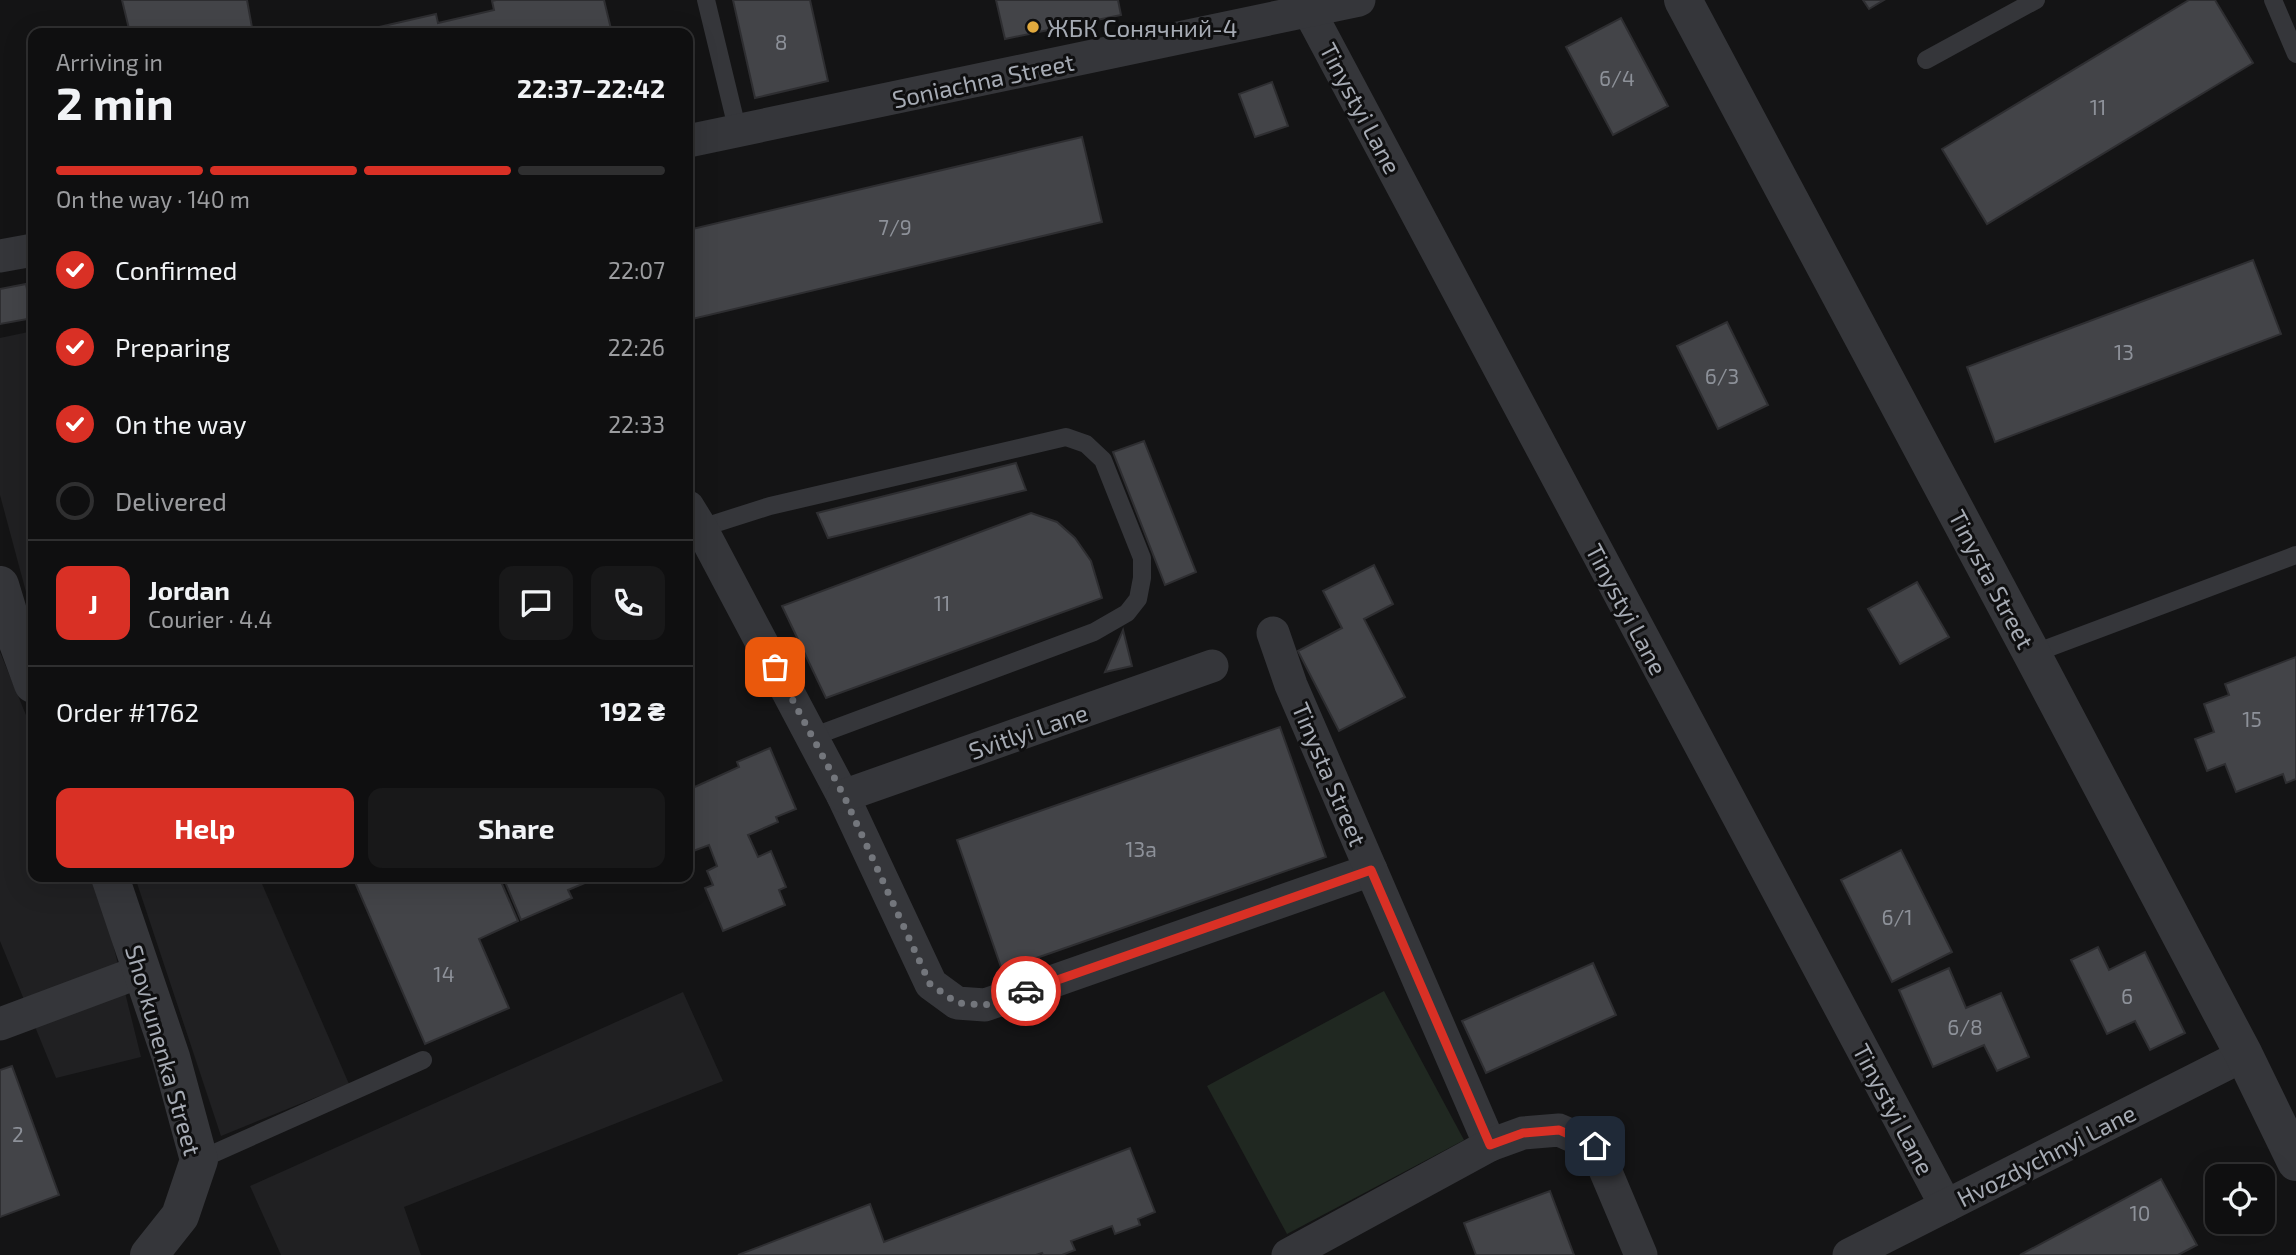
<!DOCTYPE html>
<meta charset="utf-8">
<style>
body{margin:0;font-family:"Exo 2",sans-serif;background:#181819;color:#f1f3f6;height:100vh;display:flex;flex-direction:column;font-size:26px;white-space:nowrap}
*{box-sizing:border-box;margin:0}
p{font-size:23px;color:#9b9c9f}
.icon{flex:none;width:38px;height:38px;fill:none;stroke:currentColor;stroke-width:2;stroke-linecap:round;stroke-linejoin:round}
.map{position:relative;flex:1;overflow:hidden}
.side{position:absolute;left:28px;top:28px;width:665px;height:854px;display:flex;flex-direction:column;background:#0f0f10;border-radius:14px;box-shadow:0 7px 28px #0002,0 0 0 2px #2f2f30}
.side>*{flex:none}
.tools{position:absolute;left:2205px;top:1164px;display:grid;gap:14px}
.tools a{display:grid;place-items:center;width:70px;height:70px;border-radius:14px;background:#0f0f10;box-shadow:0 7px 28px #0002,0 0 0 2px #2f2f30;font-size:35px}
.pin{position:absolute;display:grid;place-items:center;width:60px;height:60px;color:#fff;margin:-30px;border-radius:14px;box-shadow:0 4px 10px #0006}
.courier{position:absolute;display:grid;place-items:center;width:70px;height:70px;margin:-35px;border:5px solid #d93025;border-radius:50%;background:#fff;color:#222;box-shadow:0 2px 9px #0007}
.head em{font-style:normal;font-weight:700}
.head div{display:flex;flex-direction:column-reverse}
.head{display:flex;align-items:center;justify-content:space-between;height:119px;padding:0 28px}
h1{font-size:46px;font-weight:700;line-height:52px}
.bar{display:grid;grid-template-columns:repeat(4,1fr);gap:10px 7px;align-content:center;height:84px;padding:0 28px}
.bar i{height:9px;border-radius:5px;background:#2f2f30}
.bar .selected{background:#d93025}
.bar p{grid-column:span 4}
.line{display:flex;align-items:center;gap:18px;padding:0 28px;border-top:2px solid #2f2f30}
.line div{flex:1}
.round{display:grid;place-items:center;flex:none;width:74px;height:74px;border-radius:14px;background:#181819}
ol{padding:0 28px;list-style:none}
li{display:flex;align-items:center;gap:21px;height:77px}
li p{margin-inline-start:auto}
li .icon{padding:7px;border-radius:50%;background:#d93025;color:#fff;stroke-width:4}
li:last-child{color:#9b9c9f}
li i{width:38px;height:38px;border:4px solid #2f2f30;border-radius:50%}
.button{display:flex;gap:14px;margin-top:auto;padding:14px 28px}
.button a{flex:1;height:80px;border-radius:14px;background:#d93025;color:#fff;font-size:28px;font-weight:700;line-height:80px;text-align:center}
.button a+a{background:#181819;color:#f1f3f6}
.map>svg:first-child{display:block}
.built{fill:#202022}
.green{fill:#202821}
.building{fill:#434448;stroke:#2e2e31;stroke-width:2}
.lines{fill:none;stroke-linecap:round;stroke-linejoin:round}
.service{stroke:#35363a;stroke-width:18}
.minor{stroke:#35363a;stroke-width:33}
.tertiary{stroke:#35363a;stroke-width:38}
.done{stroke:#73767c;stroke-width:7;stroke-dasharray:0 12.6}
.route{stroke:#d93025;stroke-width:9}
.poi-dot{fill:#e2aa3e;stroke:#0f0f10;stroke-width:2.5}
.labels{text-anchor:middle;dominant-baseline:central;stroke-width:6;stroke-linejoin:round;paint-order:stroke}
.number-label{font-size:21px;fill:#8d9199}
.poi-label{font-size:24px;fill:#a6abb4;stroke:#0f0f10;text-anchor:start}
.street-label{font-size:24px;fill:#a6abb4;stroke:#0f0f10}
</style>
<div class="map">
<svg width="2296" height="1255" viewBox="0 0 2296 1255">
<rect width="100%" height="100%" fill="#141415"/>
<g class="built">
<path d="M 33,331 L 33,618 L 0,495 L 0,338 Z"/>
<path d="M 0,652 L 33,732 L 33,877 L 93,877 L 109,928 L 141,1057 L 56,1078 L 0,941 Z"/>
<path d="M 135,877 L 259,877 L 349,1084 L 221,1136 Z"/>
<path d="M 683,992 L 723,1081 L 404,1207 L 421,1255 L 281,1255 L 250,1186 Z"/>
</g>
<path class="green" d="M 1384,991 L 1464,1140 L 1287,1234 L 1207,1086 Z"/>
<g class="building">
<path d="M 122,0 L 247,0 L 253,33 L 130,33 Z"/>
<path d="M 496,0 L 604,0 L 612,33 L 353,33 L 436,14 L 438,23 L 494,10 L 492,1 Z"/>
<path d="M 733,0 L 810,0 L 828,81 L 755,98 Z"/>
<path d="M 996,0 L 1118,0 L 1121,15 L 1005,39 Z"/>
<path d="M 1863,0 L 1884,0 L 1869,9 Z"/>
<path d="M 2189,0 L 2215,0 L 2253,63 L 1987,224 L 1942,149 Z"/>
<path d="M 1621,18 L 1668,106 L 1613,135 L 1566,47 Z"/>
<path d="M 1272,82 L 1288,126 L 1255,137 L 1239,94 Z"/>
<path d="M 1082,137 L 1102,222 L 688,320 L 688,230 Z"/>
<path d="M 2253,260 L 2281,334 L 1995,442 L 1967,367 Z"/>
<path d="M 26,284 L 33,318 L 0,324 L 0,289 Z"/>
<path d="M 1727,322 L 1768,405 L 1718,429 L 1677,346 Z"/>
<path d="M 1144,441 L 1196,572 L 1165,585 L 1113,452 Z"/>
<path d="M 1016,463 L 1026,490 L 828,538 L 817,513 Z"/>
<path d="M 1031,513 L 1057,522 L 1075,538 L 1091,561 L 1102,598 L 826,698 L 782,606 Z"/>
<path d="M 1374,565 L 1393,604 L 1364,619 L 1405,697 L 1339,731 L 1298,651 L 1342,628 L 1323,591 Z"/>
<path d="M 1917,582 L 1949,637 L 1900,664 L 1868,609 Z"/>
<path d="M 1123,630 L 1132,666 L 1105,672 Z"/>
<path d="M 2296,657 L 2296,779 L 2286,783 L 2283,774 L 2236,792 L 2225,764 L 2207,771 L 2195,739 L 2214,732 L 2204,704 L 2229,695 L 2225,684 Z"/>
<path d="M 1280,727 L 1326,857 L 1002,970 L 957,840 Z"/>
<path d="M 770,748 L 796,809 L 776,817 L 778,822 L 748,835 L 758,857 L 771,851 L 786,887 L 779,890 L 785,905 L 723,931 L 705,888 L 713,885 L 707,871 L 717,866 L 709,845 L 688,853 L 688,790 L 739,767 L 737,762 Z"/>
<path d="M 1901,850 L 1952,952 L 1892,982 L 1841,880 Z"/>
<path d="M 362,877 L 499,877 L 518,921 L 479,939 L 509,1008 L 425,1044 L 354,880 Z"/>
<path d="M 503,877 L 599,877 L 568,890 L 572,898 L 521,920 Z"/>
<path d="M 2098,947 L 2109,970 L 2145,952 L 2185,1033 L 2150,1050 L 2135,1021 L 2107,1034 L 2071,960 Z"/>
<path d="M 1593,963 L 1616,1015 L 1486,1073 L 1462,1021 Z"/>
<path d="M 1949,968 L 1966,1008 L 2001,993 L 2029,1057 L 1997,1071 L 1984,1045 L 1933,1067 L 1899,990 Z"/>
<path d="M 12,1066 L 59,1195 L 0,1217 L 0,1070 Z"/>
<path d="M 1130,1148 L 1155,1212 L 1138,1219 L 1140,1225 L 1115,1234 L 1112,1226 L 1071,1241 L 1075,1250 L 1062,1255 L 1043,1255 L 1042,1253 L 1036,1255 L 738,1255 L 870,1204 L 884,1242 Z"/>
<path d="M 2161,1179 L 2197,1245 L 2178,1255 L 2020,1255 Z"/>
<path d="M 1550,1191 L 1574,1255 L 1476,1255 L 1464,1223 Z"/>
</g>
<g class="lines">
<g class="service">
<path d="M 706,0 L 738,132"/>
<path d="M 2273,0 L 2296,54"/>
<path d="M 1926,60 L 2036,0"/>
<path d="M 701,528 L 770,506 L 1066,437 L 1086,444 L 1103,460 L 1142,558 L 1142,578 L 1138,599 L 1127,613 L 1094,632 L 812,737"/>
<path d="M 2032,654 L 2296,555"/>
<path d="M 199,1160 L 423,1060"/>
</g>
<g class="minor">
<path d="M 1309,11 L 1946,1206"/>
<path d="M 688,141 L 1359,0"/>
<path d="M 0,256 L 33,250"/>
<path d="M 688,507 L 701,528 L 843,796 L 931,984 L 957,1003 L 985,1005 L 1371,870"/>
<path d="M 1273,633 L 1291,685 L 1490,1145"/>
<path d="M 843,796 L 1212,666"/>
<path d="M 0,1024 L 142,971"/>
<path d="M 1288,1255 L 1490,1145 L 1523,1133 L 1559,1130 L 1595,1146 L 1641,1255"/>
<path d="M 1849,1255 L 2244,1055"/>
</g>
<g class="tertiary">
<path d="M 1683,0 L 2032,654 L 2244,1055 L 2296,1162"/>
<path d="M 0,585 L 15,635 L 33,684"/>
<path d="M 110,877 L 171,1057 L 199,1160 L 180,1216 L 149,1255"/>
</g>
</g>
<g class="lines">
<path class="done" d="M 775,667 L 844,796 L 930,984 L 957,1003 L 985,1005 L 1026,991"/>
<path class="route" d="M 1026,991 L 1371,870 L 1490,1145 L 1523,1133 L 1559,1130 L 1595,1146"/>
</g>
<circle class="poi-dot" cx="1033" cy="27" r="7"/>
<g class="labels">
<g class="number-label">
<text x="781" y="41">8</text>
<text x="1617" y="77">6/4</text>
<text x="2098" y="106">11</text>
<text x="895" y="226">7/9</text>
<text x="2124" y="351">13</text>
<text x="1722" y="375">6/3</text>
<text x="942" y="602">11</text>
<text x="2252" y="718">15</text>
<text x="1141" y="848">13а</text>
<text x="1897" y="916">6/1</text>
<text x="444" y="973">14</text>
<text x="2127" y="995">6</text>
<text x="1965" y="1026">6/8</text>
<text x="18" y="1133">2</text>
<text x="2140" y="1212">10</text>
</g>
<g class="poi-label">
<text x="1047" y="27">ЖБК Сонячний-4</text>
</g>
<g class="street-label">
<text transform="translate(983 80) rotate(-12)">Soniachna Street</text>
<text transform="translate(1361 108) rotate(62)">Tinystyi Lane</text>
<text transform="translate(1992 579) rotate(62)">Tinysta Street</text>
<text transform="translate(1627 609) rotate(62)">Tinystyi Lane</text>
<text transform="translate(1028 731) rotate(-19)">Svitlyi Lane</text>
<text transform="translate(1330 774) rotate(67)">Tinysta Street</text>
<text transform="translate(164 1050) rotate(74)">Shovkunenka Street</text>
<text transform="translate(1894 1109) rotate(62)">Tinystyi Lane</text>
<text transform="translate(2046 1155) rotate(-27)">Hvozdychnyi Lane</text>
</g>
</g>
</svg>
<div class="tools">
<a><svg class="icon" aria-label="locate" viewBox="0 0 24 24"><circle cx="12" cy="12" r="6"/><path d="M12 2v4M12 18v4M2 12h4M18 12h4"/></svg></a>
</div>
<div class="pin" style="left:775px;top:667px;background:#ea580c"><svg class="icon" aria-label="bag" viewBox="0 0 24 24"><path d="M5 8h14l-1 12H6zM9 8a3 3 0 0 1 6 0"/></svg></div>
<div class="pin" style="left:1595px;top:1146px;background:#1f2937"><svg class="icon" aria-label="home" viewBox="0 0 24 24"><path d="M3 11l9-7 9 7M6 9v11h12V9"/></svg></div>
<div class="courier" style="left:1026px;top:991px"><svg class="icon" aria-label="car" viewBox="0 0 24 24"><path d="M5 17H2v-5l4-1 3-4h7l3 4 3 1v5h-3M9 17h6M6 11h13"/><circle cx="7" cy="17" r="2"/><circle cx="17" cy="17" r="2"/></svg></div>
<section class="side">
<div class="head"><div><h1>2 min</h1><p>Arriving in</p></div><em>22:37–22:42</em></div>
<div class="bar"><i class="selected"></i><i class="selected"></i><i class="selected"></i><i></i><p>On the way · 140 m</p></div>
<ol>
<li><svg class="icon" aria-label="check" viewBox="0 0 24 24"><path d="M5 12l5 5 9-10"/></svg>Confirmed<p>22:07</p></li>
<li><svg class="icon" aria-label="check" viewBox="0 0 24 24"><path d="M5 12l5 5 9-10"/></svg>Preparing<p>22:26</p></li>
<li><svg class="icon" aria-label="check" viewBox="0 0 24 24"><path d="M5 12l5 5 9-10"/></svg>On the way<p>22:33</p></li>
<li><i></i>Delivered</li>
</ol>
<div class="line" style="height:126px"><b class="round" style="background:#d93025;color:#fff">J</b><div><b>Jordan</b><p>Courier · 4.4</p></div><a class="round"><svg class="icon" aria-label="chat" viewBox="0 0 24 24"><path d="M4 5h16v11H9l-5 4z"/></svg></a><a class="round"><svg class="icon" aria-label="phone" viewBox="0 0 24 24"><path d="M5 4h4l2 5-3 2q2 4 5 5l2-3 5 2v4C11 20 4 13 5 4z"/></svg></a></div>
<div class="line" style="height:91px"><div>Order #1762</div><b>192 ₴</b></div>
<div class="button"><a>Help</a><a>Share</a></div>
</section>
</div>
